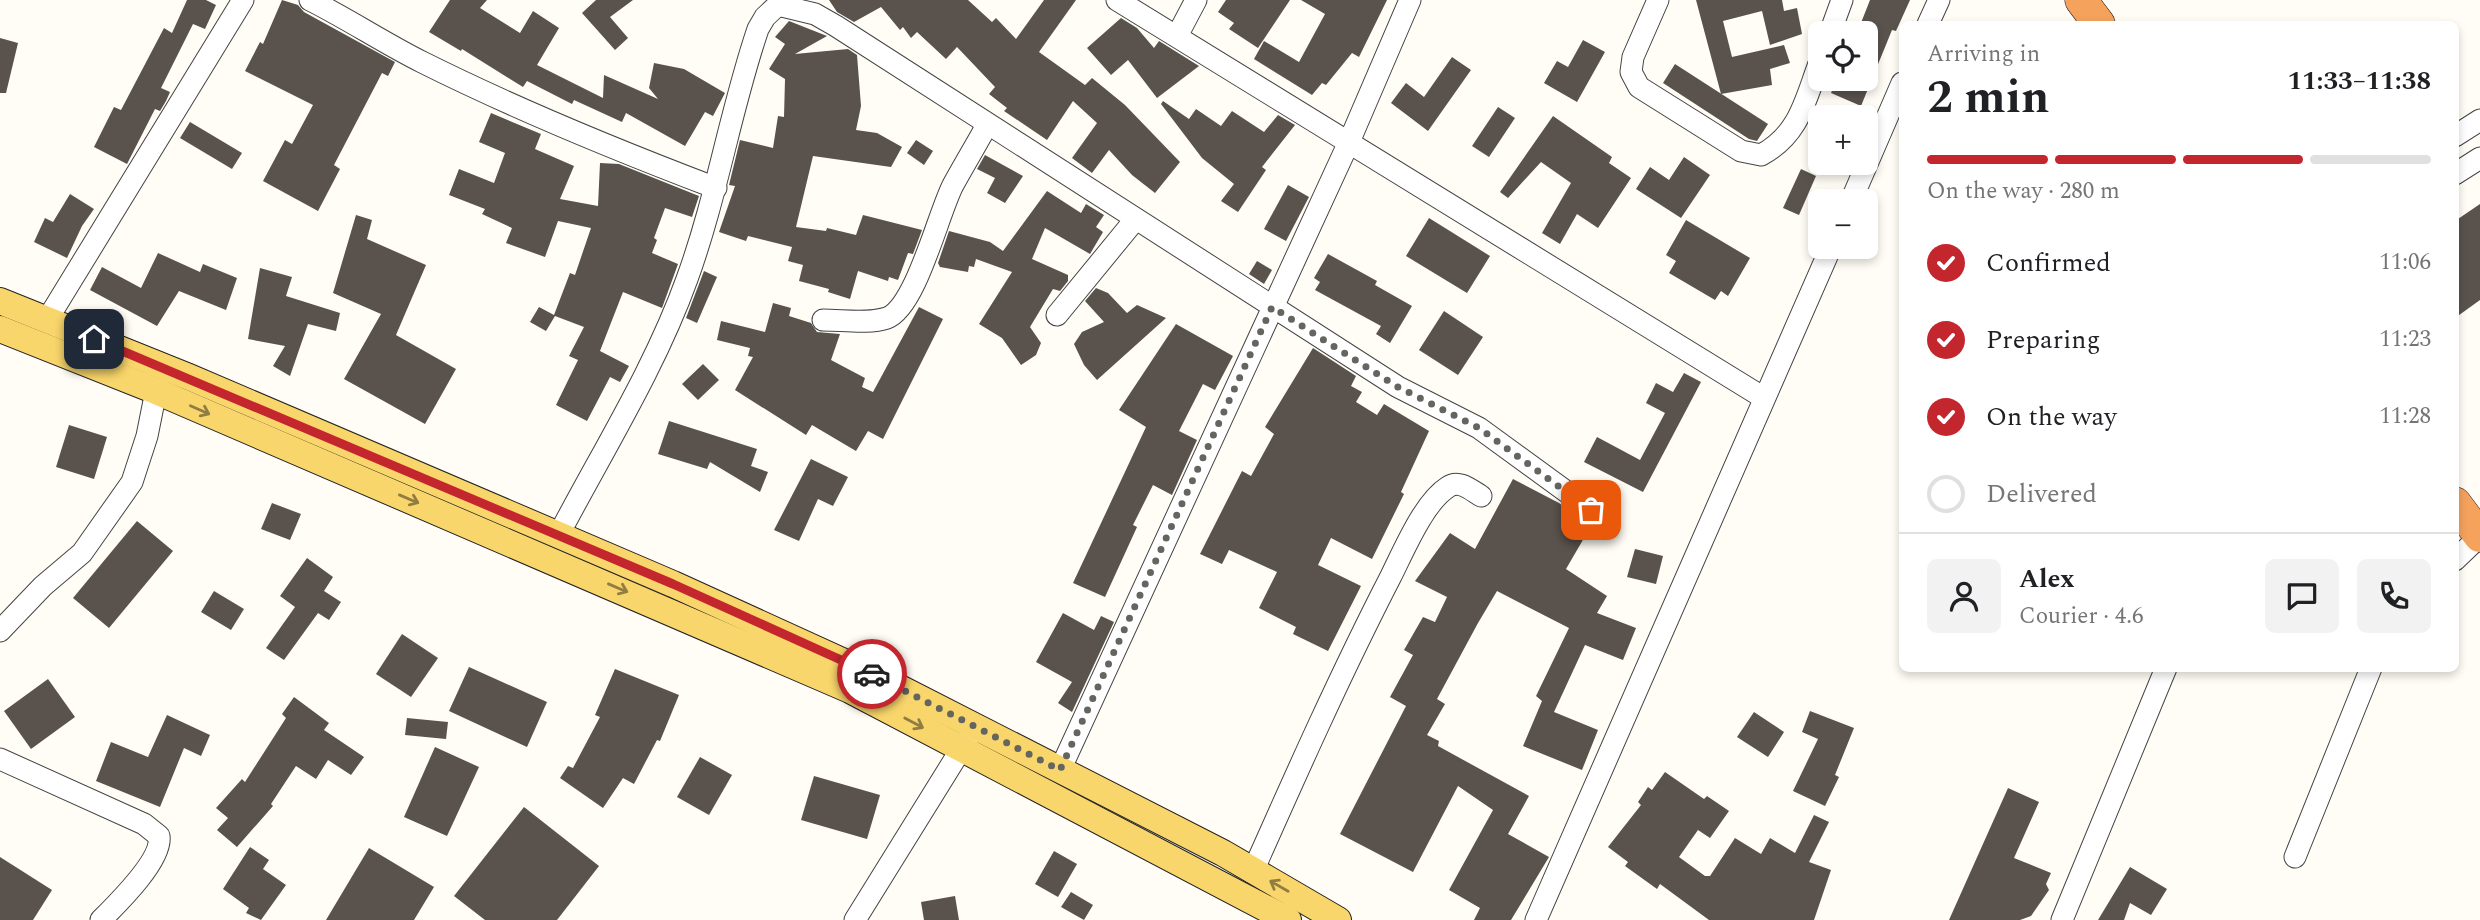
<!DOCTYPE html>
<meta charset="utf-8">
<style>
body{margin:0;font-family:Spectral,serif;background:#f2f2f2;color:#202124;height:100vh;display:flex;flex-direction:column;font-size:26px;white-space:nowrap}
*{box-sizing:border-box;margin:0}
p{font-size:23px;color:#757577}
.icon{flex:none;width:38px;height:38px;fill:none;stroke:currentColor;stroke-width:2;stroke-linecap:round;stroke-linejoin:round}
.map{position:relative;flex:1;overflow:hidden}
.drawer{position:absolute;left:1899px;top:21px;width:560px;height:651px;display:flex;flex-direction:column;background:#fff;border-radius:10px;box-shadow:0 4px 10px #0003}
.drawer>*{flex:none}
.tools{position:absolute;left:1808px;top:21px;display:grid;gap:14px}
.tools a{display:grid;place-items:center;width:70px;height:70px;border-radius:10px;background:#fff;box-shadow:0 4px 10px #0003;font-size:35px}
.pin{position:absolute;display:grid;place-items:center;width:60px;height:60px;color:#fff;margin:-30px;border-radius:14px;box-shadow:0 4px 10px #0006}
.courier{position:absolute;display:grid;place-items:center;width:70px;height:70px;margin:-35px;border:5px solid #c4262e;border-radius:50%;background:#fff;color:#222;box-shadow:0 2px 9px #0007}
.summary em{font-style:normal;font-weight:700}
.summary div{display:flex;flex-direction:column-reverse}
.summary{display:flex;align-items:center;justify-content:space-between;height:119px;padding:0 28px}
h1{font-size:46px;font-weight:700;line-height:52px}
.bar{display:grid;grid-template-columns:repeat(4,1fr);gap:10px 7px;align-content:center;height:84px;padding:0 28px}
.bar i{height:9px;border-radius:5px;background:#e0e0e0}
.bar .on{background:#c4262e}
.bar p{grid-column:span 4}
.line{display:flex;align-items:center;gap:18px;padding:0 28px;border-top:2px solid #e0e0e0}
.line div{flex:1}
.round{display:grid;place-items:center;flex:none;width:74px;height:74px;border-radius:10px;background:#f2f2f2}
ol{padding:0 28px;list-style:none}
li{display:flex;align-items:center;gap:21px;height:77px}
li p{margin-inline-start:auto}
li .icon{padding:7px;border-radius:50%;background:#c4262e;color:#fff;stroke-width:4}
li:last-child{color:#757577}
li i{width:38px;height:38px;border:4px solid #e0e0e0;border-radius:50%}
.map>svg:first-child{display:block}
.building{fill:#5a524d}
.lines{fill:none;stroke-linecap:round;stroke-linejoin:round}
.minor-casing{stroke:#444;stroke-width:23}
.major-casing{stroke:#222;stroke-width:28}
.highway-casing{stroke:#222;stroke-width:33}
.minor{stroke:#fff;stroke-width:21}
.major{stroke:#f9d66b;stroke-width:26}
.highway{stroke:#f5a25d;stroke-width:32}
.oneway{stroke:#917d42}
.done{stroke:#646461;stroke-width:7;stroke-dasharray:0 12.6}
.route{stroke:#c4262e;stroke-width:9}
</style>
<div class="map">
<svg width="2480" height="920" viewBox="0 0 2480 920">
<rect width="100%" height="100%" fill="#fffdf5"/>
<g class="building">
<path d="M 187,0 L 206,0 L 216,5 L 205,29 L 193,24 L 161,88 L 170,92 L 166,101 L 160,111 L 155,109 L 127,164 L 94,147 L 114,107 L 121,110 L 164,28 L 172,33 Z"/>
<path d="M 282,0 L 298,5 L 304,12 L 395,62 L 388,76 L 382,73 L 334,165 L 340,169 L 318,211 L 263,181 L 285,140 L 292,144 L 313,105 L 245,71 L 260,42 L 263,44 Z"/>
<path d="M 450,0 L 487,0 L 480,8 L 520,33 L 533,11 L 559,28 L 537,65 L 603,98 L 604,75 L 658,99 L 649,88 L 654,63 L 684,69 L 725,93 L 713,116 L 705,112 L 685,146 L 626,113 L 622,122 L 574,100 L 572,104 L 527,81 L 523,87 L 462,49 L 461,51 L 429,32 Z"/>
<path d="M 596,0 L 633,0 L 610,17 L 628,38 L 615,50 L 582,13 Z"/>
<path d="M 829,0 L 968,0 L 992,22 L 996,18 L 1016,39 L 1044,0 L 1076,0 L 1039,52 L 1085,85 L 1092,78 L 1125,105 L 1180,162 L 1155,193 L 1132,175 L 1109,150 L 1092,173 L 1072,158 L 1097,123 L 1073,101 L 1047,140 L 1004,111 L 1007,108 L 989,94 L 995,87 L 957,47 L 946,59 L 917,32 L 911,38 L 903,27 L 900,30 L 881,7 L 854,22 L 837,12 Z"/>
<path d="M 1226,0 L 1290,0 L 1258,48 L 1229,29 L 1234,23 L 1218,12 Z"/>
<path d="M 1301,0 L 1387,0 L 1359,57 L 1352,53 L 1326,85 L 1322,83 L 1312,95 L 1254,59 L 1264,41 L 1299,62 L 1325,14 Z"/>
<path d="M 1696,0 L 1782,0 L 1784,11 L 1797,8 L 1802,34 L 1770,45 L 1762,11 L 1723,21 L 1732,57 L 1784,45 L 1790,63 L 1770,69 L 1772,85 L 1721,94 Z"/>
<path d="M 1870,0 L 1910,0 L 1896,31 L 1892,30 L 1861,106 L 1831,93 L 1837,79 L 1866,79 L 1866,33 L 1857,33 Z"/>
<path d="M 1121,18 L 1137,28 L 1154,48 L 1159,41 L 1199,66 L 1157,98 L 1128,60 L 1111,75 L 1087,48 Z"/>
<path d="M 789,21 L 827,36 L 795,54 L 848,49 L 857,55 L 861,106 L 856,130 L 877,133 L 902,147 L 891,167 L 813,156 L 796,227 L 826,231 L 827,228 L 856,235 L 863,215 L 922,230 L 913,254 L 908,253 L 898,280 L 889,277 L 888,281 L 858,271 L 850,299 L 828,292 L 829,289 L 799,281 L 803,265 L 788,261 L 792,247 L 748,236 L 746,241 L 719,232 L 735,186 L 729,185 L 740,140 L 773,148 L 778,116 L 784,117 L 785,79 L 769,69 L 785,44 L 775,37 Z"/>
<path d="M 0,38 L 18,43 L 6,93 L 0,93 Z"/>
<path d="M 1583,40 L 1605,52 L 1577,102 L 1544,83 L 1557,61 L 1568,67 Z"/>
<path d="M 1452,57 L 1471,70 L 1428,131 L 1391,103 L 1406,83 L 1424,97 Z"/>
<path d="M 1675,64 L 1768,124 L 1757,141 L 1749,139 L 1663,83 Z"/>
<path d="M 1163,101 L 1189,119 L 1196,109 L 1221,126 L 1232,111 L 1264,132 L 1278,115 L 1295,125 L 1262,167 L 1266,170 L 1238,212 L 1221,201 L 1234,184 L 1202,158 L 1161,104 Z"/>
<path d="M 1498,107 L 1515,118 L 1489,157 L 1472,146 Z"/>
<path d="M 491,113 L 541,134 L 535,149 L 574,166 L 560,199 L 598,206 L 600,163 L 619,164 L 699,196 L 692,217 L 665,208 L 654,238 L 657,240 L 652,253 L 678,264 L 662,308 L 623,292 L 600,351 L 629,366 L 620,382 L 610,377 L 587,421 L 556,405 L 578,360 L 569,356 L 584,327 L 555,316 L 546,331 L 530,322 L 539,307 L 554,315 L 570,273 L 575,275 L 591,228 L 558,221 L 545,257 L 506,243 L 512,228 L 482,214 L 485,209 L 449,195 L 459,169 L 494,183 L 505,153 L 479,142 Z"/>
<path d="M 1553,116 L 1612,157 L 1609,163 L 1631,178 L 1598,228 L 1577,214 L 1560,244 L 1542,233 L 1571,183 L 1541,162 L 1508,198 L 1500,192 Z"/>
<path d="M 190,122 L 242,153 L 232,169 L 180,138 Z"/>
<path d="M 916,140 L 933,151 L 924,165 L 907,153 Z"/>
<path d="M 985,155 L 1023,176 L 1005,203 L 987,193 L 995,178 L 977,169 Z"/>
<path d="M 1684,157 L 1710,175 L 1681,218 L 1636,189 L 1650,167 L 1669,180 Z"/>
<path d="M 1801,169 L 1816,176 L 1799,215 L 1783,208 Z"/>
<path d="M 1288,185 L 1309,197 L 1286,241 L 1264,229 Z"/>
<path d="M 1047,191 L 1081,213 L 1086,204 L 1104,215 L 1096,227 L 1103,232 L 1090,254 L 1045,228 L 1032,259 L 1068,275 L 1068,281 L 1060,291 L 1053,289 L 1030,327 L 1041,343 L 1036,355 L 1021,365 L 1002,338 L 979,324 L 1012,272 L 976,259 L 974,267 L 969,266 L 968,272 L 940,267 L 938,263 L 949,231 L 990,242 L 1003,251 Z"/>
<path d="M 70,194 L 94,209 L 82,226 L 67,258 L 34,242 L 45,218 L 53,222 Z"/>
<path d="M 2480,204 L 2480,300 L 2455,318 L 2455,221 Z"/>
<path d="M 356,215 L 372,220 L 367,239 L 426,265 L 396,335 L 456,369 L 425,424 L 344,379 L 381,314 L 333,293 Z"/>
<path d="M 1429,218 L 1490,256 L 1467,293 L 1406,256 Z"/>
<path d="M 1686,220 L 1750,258 L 1728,296 L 1721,291 L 1715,300 L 1669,273 L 1676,261 L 1666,255 Z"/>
<path d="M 158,253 L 200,272 L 203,264 L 237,278 L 226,310 L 179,291 L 157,326 L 90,290 L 102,267 L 141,288 Z"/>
<path d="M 1328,254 L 1377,281 L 1375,285 L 1412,306 L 1390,343 L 1376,334 L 1381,326 L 1315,290 L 1320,282 L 1314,278 Z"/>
<path d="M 1257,261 L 1272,270 L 1264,284 L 1249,274 Z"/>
<path d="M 260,268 L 292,277 L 286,296 L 340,313 L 336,331 L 308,324 L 290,376 L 273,366 L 285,346 L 248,339 Z"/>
<path d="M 704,271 L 717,277 L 697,323 L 686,318 Z"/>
<path d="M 1096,288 L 1108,293 L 1127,313 L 1137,305 L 1166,318 L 1097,380 L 1084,365 L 1074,344 L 1082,332 L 1104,322 L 1085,301 Z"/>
<path d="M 773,303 L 791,308 L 789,316 L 811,323 L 817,332 L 840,334 L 831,360 L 865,378 L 862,387 L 873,392 L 919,307 L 943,319 L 883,439 L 868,431 L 856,451 L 812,425 L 806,435 L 735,390 L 753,357 L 748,356 L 750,348 L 717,340 L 721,321 L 765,332 Z"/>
<path d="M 1444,311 L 1483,337 L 1458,375 L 1419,350 Z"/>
<path d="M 1176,324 L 1233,356 L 1215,390 L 1203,384 L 1179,431 L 1197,440 L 1172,495 L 1153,485 L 1133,525 L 1137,527 L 1105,597 L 1073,583 L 1146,427 L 1119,410 Z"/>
<path d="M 1313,348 L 1356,376 L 1351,386 L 1362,392 L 1356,402 L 1377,415 L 1384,404 L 1429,431 L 1401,492 L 1404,494 L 1372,559 L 1331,538 L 1318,565 L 1361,586 L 1328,651 L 1293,634 L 1296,627 L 1259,608 L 1277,572 L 1229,550 L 1222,564 L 1200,554 L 1242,471 L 1251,476 L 1274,434 L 1265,427 Z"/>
<path d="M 703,364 L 719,380 L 698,400 L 682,384 Z"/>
<path d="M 1684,373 L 1701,382 L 1643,492 L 1584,462 L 1597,437 L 1640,460 L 1665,413 L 1646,403 L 1656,383 L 1673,392 Z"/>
<path d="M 669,421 L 757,449 L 751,466 L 768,472 L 760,492 L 710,462 L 707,469 L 658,454 Z"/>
<path d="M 69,425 L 107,437 L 94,479 L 56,467 Z"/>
<path d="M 811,459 L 848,477 L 833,506 L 818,499 L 799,541 L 774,530 Z"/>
<path d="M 1513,479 L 1559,503 L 1591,526 L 1566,569 L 1607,596 L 1597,613 L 1636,628 L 1623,660 L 1585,645 L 1554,712 L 1598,730 L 1582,770 L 1523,746 L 1542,701 L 1536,696 L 1569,628 L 1497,591 L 1478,623 L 1437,699 L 1445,704 L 1427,735 L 1439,741 L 1438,746 L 1529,796 L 1508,834 L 1549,857 L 1511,920 L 1474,920 L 1480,908 L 1449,890 L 1493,810 L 1458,786 L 1413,872 L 1340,834 L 1406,706 L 1390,697 L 1413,655 L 1404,650 L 1423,617 L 1435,622 L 1447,597 L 1415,581 L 1450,533 L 1475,549 Z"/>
<path d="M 272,503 L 301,514 L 290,540 L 261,529 Z"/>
<path d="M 137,521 L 173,551 L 109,628 L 73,598 Z"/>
<path d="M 1635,549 L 1663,556 L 1656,584 L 1627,577 Z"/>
<path d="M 307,558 L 333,577 L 324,591 L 341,602 L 329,620 L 318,613 L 284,660 L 266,648 L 295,607 L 280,596 Z"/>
<path d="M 214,591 L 244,609 L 231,630 L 201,612 Z"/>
<path d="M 1063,613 L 1094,630 L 1101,616 L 1114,622 L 1072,712 L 1058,703 L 1072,682 L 1036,662 Z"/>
<path d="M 402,634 L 438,658 L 411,697 L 376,674 Z"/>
<path d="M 469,667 L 547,702 L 527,747 L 449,711 Z"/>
<path d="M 615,669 L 679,695 L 660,741 L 657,740 L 634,784 L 623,778 L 603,808 L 560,778 L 568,766 L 573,768 L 600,717 L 595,715 Z"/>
<path d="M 48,679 L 75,717 L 31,749 L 4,711 Z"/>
<path d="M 294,697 L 329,723 L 324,730 L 364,757 L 351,775 L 328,760 L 316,779 L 296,766 L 271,804 L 273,806 L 237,847 L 217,830 L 228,818 L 216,808 L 242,779 L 245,782 L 286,718 L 282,714 Z"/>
<path d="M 1810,711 L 1854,728 L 1835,775 L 1839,777 L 1825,806 L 1793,791 L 1818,739 L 1802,732 Z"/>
<path d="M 1754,712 L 1784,732 L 1768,757 L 1737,737 Z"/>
<path d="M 167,715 L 210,735 L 201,756 L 184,748 L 160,807 L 96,781 L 111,742 L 148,757 Z"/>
<path d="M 407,718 L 448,722 L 446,739 L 405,735 Z"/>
<path d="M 435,747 L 479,767 L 447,836 L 404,817 Z"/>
<path d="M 700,757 L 732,775 L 709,815 L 677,797 Z"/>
<path d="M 1665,772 L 1704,799 L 1707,796 L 1729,811 L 1710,838 L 1698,830 L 1679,857 L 1705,876 L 1710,876 L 1735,838 L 1761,854 L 1770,838 L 1795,853 L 1814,815 L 1829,822 L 1809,862 L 1831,870 L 1814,920 L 1709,920 L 1660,884 L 1657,889 L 1625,866 L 1628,862 L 1608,847 L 1641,805 L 1638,802 L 1648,787 L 1652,790 Z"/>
<path d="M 814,776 L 880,795 L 867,839 L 801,820 Z"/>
<path d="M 2008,788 L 2039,802 L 2014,858 L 2051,873 L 2046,884 L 2049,890 L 2031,916 L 2020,920 L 1949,920 Z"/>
<path d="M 524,807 L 599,866 L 557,920 L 485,920 L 454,896 Z"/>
<path d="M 250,847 L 269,860 L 263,869 L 286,885 L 261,920 L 246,913 L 249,908 L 223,889 Z"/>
<path d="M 369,848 L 434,887 L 414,920 L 326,920 Z"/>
<path d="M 1054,851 L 1077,864 L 1058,897 L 1035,884 Z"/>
<path d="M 0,857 L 52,890 L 33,920 L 0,920 Z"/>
<path d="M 2130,867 L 2167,889 L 2151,915 L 2130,903 L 2124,920 L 2098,920 Z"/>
<path d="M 1071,892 L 1093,905 L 1084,920 L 1061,907 Z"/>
<path d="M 955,896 L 959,920 L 924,920 L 921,902 Z"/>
</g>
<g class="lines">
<defs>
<g id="minor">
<path d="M 310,0 C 348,19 384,43 422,62 C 518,110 616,150 716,188"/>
<path d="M 1117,0 L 1764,398"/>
<path d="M 1658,0 L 1633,57 L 1631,72 L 1639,87 L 1741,151 L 1761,155 C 1800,134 1805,100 1820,61"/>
<path d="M 778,5 L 815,14 L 836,26 L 1398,387 L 1479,428 L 1608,522"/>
<path d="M 1928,24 L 1939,0"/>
<path d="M 1830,33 L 1842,0"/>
<path d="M 1177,36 L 1196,0"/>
<path d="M 2455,136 L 2480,120"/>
<path d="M 2455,174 L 2480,158"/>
<path d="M 1851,201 L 1902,83"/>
<path d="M 1057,315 L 1134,221"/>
<path d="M 47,320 L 243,0"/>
<path d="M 823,320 C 843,320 869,324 887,318 C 916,307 938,214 953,185 C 964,165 976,145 987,125"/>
<path d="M 558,536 C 602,452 655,368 687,279 C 717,197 730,111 758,29 L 765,17 L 783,0"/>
<path d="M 2455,560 L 2480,536"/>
<path d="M 0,631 L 43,586 L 82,553 L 132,482 L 147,436 L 156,391"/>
<path d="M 0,759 L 144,824 L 159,836 C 163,859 118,903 101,920"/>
<path d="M 1060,770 L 1349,142 L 1410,0"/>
<path d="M 2295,857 L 2371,668"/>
<path d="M 1253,871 C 1297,772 1341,673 1391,576 C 1404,550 1424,502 1448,487 C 1459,479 1471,490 1481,496"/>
<path d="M 855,920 L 968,738"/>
<path d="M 1536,920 L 1831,247"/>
<path d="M 2062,920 L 2166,668"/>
</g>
<g id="major">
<path d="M 0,301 L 189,377 L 673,584 L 888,682 L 1223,853 L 1338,920"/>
<path d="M 0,329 L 156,391 L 850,690 L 1288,920"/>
</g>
<g id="highway">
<path d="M 2081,0 L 2099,24"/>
<path d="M 2455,503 L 2480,536"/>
</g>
</defs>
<use href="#minor" class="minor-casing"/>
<use href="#major" class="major-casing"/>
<use href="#highway" class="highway-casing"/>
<use href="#minor" class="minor"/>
<use href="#major" class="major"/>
<use href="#highway" class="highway"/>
</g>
<defs><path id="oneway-shaft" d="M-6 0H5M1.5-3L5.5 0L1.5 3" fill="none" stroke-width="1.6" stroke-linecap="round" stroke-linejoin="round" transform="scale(1.75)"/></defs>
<g class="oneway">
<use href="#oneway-shaft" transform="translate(200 410) rotate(24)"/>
<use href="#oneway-shaft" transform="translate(409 499) rotate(23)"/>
<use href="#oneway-shaft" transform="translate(618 588) rotate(23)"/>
<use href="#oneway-shaft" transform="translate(914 723) rotate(28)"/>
<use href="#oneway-shaft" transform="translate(1279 886) rotate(-150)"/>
</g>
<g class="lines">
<path class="done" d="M 872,674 L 1060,770 L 1272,307 L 1398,387 L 1479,428 L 1591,510"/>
<path class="route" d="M 94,339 L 673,584 L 872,674"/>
</g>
</svg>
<div class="tools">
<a><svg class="icon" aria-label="locate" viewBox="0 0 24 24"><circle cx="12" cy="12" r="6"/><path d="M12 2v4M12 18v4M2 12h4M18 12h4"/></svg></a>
<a>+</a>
<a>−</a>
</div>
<div class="pin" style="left:1591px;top:510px;background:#ea580c"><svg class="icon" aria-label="bag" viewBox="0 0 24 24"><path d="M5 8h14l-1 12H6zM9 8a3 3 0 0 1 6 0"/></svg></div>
<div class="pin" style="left:94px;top:339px;background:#1f2937"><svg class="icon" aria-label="home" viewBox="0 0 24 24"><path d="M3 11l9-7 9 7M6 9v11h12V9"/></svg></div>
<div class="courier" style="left:872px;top:674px"><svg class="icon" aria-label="car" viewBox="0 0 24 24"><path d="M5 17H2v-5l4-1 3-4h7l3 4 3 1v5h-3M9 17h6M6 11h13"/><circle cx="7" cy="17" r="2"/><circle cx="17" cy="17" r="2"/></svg></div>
<section class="drawer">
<div class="summary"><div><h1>2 min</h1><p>Arriving in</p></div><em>11:33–11:38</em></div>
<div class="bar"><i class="on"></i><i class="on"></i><i class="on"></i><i></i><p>On the way · 280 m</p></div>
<ol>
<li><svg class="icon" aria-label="check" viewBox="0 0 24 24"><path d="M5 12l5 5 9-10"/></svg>Confirmed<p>11:06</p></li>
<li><svg class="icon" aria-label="check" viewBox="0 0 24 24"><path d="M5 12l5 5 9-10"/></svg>Preparing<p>11:23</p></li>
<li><svg class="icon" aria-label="check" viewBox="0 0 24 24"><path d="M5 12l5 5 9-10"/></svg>On the way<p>11:28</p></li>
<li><i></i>Delivered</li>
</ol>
<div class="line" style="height:126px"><a class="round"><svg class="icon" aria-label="person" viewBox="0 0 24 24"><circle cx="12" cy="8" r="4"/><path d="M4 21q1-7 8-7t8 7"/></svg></a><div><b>Alex</b><p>Courier · 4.6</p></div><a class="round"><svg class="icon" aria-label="chat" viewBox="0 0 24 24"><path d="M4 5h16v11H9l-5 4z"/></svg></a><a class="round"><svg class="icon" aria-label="phone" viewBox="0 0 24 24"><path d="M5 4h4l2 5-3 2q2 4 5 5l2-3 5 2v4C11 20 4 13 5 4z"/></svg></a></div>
</section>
</div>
